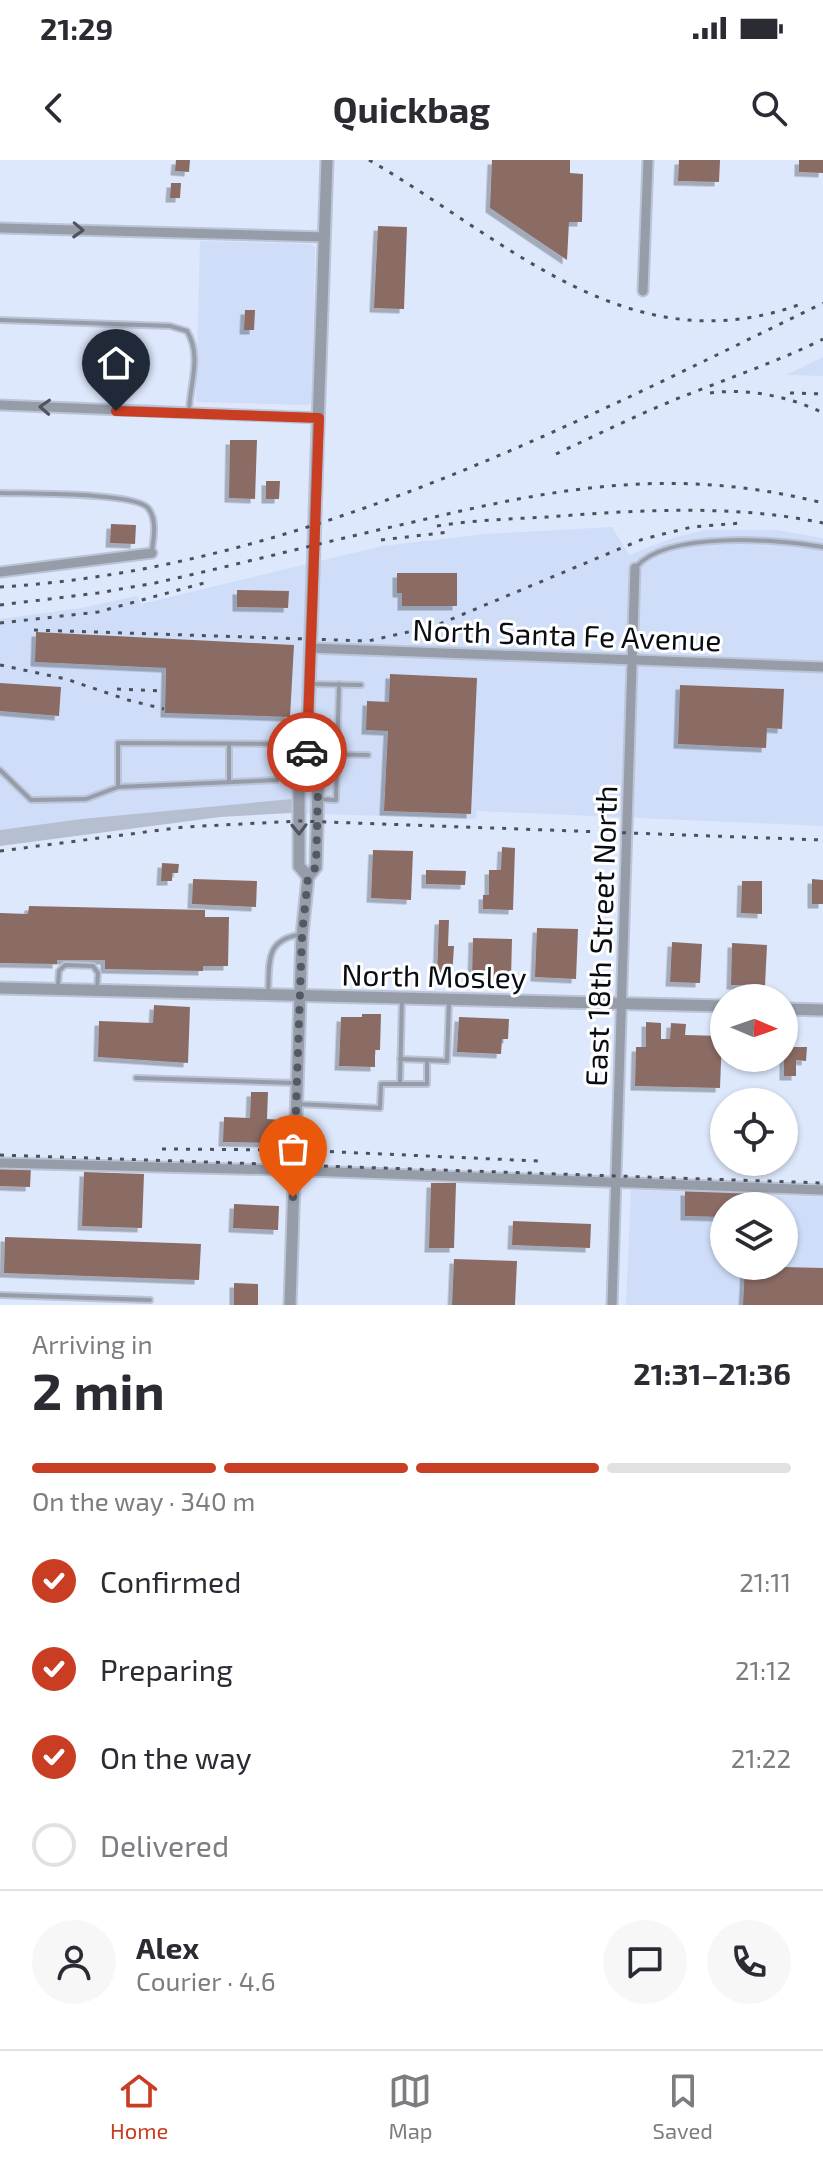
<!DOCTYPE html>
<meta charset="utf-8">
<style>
body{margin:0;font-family:"Exo 2",sans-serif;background:#f7f7f7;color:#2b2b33;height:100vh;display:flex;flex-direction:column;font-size:30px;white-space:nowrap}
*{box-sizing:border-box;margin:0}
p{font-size:26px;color:#7c7c81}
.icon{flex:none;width:44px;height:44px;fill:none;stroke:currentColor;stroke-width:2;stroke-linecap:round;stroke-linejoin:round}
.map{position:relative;height:1145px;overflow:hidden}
.panel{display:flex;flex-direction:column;background:#fff;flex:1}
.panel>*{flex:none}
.needle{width:52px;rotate:92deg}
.controls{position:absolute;left:710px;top:824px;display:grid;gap:16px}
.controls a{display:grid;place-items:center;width:88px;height:88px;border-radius:50%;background:#fff;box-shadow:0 2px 6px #0004;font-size:40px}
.pin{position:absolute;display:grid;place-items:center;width:68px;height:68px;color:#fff;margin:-82px -34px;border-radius:50% 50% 50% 0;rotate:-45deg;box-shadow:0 0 8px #0007}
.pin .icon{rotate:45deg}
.courier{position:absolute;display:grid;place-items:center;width:80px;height:80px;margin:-40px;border:6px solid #c93e22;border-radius:50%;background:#fff;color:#222;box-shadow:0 2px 10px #0007}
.headline em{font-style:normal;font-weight:700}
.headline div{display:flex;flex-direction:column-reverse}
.headline{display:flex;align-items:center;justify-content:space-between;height:136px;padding:0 32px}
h1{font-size:52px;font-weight:700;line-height:60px}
.bar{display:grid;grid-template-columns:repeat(4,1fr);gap:12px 8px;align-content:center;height:96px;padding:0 32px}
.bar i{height:10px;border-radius:6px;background:#e1e1e2}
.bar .current{background:#c93e22}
.bar p{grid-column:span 4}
.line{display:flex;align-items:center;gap:20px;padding:0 32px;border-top:2px solid #e1e1e2}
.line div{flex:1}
.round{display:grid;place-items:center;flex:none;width:84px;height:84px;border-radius:42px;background:#f7f7f7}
ol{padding:0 32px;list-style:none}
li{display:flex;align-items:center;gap:24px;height:88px}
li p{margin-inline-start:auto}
li .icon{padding:8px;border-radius:50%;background:#c93e22;color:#fff;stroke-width:4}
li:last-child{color:#7c7c81}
li i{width:44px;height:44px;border:4px solid #e1e1e2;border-radius:50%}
.status{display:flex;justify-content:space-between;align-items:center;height:56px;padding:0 40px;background:#fff;direction:ltr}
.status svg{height:22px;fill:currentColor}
header{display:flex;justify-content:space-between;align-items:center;height:104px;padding:0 32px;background:#fff;font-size:36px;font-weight:700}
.dock{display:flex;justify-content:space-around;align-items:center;height:112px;border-top:2px solid #e1e1e2;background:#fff;font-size:22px;color:#7c7c81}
.dock a{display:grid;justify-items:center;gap:4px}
.dock .current{color:#c93e22}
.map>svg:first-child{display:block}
.built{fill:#cfddf8;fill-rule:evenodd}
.green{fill:#b6bfd0}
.building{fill:#8b6c65;filter:url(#shadow)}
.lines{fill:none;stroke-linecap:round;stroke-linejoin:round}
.service-casing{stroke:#bcc5d7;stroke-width:8}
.minor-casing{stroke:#bcc5d7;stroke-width:13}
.tertiary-casing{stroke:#bcc5d7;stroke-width:15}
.service{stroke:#969ca8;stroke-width:4}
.minor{stroke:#969ca8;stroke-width:9}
.tertiary{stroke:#969ca8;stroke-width:11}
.rail{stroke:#4b515b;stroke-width:3;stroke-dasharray:4 8;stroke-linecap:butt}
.oneway{stroke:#50545e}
.done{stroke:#545a65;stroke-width:8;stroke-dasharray:0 14.4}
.route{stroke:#c93e22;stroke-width:10}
.labels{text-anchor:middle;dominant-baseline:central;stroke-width:6;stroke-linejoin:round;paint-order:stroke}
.street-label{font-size:30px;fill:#090d13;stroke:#fff}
</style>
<div class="status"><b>21:29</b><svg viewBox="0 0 49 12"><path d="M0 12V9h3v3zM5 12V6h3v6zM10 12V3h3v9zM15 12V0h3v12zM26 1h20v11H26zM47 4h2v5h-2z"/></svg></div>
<header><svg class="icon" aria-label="back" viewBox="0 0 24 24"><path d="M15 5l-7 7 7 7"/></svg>Quickbag<svg class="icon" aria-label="search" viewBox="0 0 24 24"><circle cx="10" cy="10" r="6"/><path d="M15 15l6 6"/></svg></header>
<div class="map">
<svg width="823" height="1145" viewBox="0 0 823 1145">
<defs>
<filter id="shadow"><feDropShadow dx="-4.5" dy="4.5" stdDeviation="0" flood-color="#0004"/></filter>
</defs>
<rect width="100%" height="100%" fill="#dee8fc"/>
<g class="built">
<path d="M 200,81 L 310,84 L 315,87 L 312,242 L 308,245 L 196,242 Z"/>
<path d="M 823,197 L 823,216 L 786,215 Z"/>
<path d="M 612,367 L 629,395 L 673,378 L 705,370 L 777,370 L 823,378 L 823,666 L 477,651 L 476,659 L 292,653 L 292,640 L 81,659 L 0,670 L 0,459 L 81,448 L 137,436 L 141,444 L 382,386 L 485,374 Z"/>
<path d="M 631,1030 L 823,1037 L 823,1145 L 626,1145 ZM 724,1046 L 784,1046 L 784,1106 L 724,1106 Z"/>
</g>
<path class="green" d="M 292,639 L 292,653 L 220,657 L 0,686 L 0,670 L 81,659 Z"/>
<g class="building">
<path d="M 176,0 L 190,0 L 189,12 L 175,11 Z"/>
<path d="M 492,0 L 570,0 L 570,13 L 583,14 L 582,62 L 569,62 L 567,100 L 490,48 Z"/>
<path d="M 679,0 L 720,0 L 719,22 L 678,21 Z"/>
<path d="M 799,0 L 823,0 L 823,13 L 799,12 Z"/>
<path d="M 171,23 L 181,23 L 180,38 L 170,38 Z"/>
<path d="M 378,66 L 407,67 L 404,149 L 374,148 Z"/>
<path d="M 245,150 L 255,150 L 254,170 L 244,170 Z"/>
<path d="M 230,280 L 257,280 L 255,339 L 229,338 Z"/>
<path d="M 266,321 L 280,321 L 279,339 L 266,339 Z"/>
<path d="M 111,364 L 136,365 L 135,384 L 110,383 Z"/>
<path d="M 397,413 L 457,413 L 457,446 L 402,446 L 402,433 L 397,433 Z"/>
<path d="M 237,430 L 289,431 L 288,448 L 237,447 Z"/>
<path d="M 36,472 L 294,485 L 290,557 L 165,553 L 166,508 L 35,502 Z"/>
<path d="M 390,514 L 477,518 L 471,654 L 384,651 L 388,571 L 366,570 L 367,541 L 389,542 Z"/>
<path d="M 0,523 L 61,527 L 59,556 L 0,551 Z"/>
<path d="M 680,525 L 784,529 L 782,569 L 767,568 L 766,588 L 678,584 Z"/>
<path d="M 502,687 L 515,688 L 513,750 L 483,749 L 483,735 L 489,735 L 489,710 L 501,710 Z"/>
<path d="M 373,690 L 413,691 L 411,740 L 371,738 Z"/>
<path d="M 162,703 L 179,704 L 178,713 L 172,713 L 172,721 L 161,721 Z"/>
<path d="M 426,710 L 466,711 L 465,725 L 426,724 Z"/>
<path d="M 193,719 L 257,721 L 256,747 L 192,744 Z"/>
<path d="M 812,719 L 823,720 L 823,744 L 812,744 Z"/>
<path d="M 742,721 L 762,721 L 762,754 L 741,753 Z"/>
<path d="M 29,746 L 205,750 L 205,757 L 229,757 L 228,806 L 203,806 L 203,811 L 105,809 L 105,800 L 57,800 L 57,804 L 0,803 L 0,753 L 28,754 Z"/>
<path d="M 439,760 L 449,760 L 448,786 L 454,786 L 452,817 L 437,816 Z"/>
<path d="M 537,768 L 578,769 L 576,819 L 535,817 Z"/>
<path d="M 473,778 L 512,779 L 511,819 L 472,817 Z"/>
<path d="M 672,782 L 702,784 L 700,823 L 670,822 Z"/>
<path d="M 732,783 L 767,785 L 765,826 L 731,825 Z"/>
<path d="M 154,845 L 190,847 L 188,903 L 98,897 L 99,861 L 153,863 Z"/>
<path d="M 362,854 L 381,854 L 380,890 L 375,890 L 375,907 L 339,906 L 341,857 L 362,857 Z"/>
<path d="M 459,857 L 509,859 L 508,879 L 502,879 L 501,894 L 457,892 Z"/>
<path d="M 646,862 L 661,863 L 661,879 L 670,879 L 671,863 L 686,864 L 685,875 L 722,876 L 720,928 L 635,926 L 636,887 L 646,887 Z"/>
<path d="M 784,887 L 807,887 L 806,901 L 796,900 L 796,916 L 784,916 Z"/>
<path d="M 251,932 L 268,932 L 267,959 L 282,960 L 281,983 L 223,982 L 224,957 L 250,958 Z"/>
<path d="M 0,1006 L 31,1007 L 30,1027 L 0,1026 Z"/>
<path d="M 84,1012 L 144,1014 L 142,1068 L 82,1066 Z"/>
<path d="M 431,1023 L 456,1023 L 454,1088 L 429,1088 Z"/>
<path d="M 685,1031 L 758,1033 L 758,1046 L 724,1046 L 724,1057 L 685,1056 Z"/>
<path d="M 234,1044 L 279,1046 L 278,1070 L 233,1068 Z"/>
<path d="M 513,1061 L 591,1064 L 590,1088 L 512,1085 Z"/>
<path d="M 5,1077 L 201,1084 L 199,1120 L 4,1113 Z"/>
<path d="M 454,1099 L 517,1101 L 515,1145 L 452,1145 Z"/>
<path d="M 745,1106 L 823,1108 L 823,1145 L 743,1145 Z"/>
<path d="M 234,1123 L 258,1124 L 258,1145 L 234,1145 Z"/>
</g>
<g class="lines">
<defs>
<g id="service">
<path d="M 0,160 L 170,166 L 187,171 C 202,196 190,223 189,251"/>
<path d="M 0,333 C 24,334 135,332 148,348 C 157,359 154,377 152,390"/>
<path d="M 637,406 C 668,371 779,379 823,387"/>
<path d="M 312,524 L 361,525"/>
<path d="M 278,584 L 277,620 L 118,627 L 118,583 L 305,584"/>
<path d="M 229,585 L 229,622"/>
<path d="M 310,594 L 368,595"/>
<path d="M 0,610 L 31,640 L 86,639 L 118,627"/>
<path d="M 318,639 L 336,640 L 339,524"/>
<path d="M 58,826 L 59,811 L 65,805 L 93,806 L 98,813 L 97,828"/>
<path d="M 268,833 C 270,804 264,781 298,775"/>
<path d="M 400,899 L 427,900"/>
<path d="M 136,918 L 294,923"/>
<path d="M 400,924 L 402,840"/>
<path d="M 298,944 L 380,948 L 381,924 L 427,924 L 427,900 L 447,901 L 449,841"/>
<path d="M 0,1135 L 150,1140"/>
</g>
<g id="minor">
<path d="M 0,68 L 324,77"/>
<path d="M 643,131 L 648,0"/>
<path d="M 0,245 L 319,258"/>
<path d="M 0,412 L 152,393"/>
<path d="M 310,488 L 823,507"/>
<path d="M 0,1003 L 281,1010 L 823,1030"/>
<path d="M 612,1145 L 635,408"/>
</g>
<g id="tertiary">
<path d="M 308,717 L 299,706 L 299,628 L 306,620 L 327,0"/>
<path d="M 0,828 L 724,846"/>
<path d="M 784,849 L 823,850"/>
<path d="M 290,1145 L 302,775 L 308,717 L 316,707 L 318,629 L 306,620"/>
</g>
</defs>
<use href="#service" class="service-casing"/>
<use href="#minor" class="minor-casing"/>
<use href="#tertiary" class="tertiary-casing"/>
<use href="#service" class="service"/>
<use href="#minor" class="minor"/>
<use href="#tertiary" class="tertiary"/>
<g class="rail">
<path d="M 369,0 C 506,79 629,207 801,144"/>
<path d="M 710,233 C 747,228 789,236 823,253"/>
<path d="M 790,233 L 823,234"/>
<path d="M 556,294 C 603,272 649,249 697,231 C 740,214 781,200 823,179"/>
<path d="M 437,366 C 473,360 510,359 547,357 C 638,350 733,344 823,363"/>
<path d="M 381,380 L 449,372"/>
<path d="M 0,427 C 294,409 563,270 823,143"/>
<path d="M 0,445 L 98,433 L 155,423 C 240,404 324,382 409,363 C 556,328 672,305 823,343"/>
<path d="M 0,463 L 98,452 L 204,423"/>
<path d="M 34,470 L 368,481 L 435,466 L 643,379 L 692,367 L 741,363"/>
<path d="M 0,505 L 66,519 L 128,540 L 164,549"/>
<path d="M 117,529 L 163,531"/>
<path d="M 0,691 L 184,667 L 299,661 L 823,680"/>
<path d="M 162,989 L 294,990 L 538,1001"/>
<path d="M 0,995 L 823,1023"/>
</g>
</g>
<defs><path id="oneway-chevron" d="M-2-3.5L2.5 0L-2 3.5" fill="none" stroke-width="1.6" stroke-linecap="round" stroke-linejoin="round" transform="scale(2)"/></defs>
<g class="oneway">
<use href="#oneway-chevron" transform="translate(78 70) rotate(2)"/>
<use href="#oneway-chevron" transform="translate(45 247) rotate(-177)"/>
<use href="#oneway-chevron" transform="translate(299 669) rotate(89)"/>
</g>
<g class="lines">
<path class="done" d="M 293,1037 L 302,775 L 308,717 L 316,707 L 318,629 L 306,620 L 307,592"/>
<path class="route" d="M 116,251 L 319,258 L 307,592"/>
</g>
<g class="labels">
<g class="street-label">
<text transform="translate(567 474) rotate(2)">North Santa Fe Avenue</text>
<text transform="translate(600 776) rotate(-88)">East 18th Street North</text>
<text transform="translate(434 815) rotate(1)">North Mosley</text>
</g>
</g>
</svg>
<div class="controls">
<a><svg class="needle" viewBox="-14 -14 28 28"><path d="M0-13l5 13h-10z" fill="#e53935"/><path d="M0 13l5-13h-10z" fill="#7c7c81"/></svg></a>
<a><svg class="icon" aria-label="locate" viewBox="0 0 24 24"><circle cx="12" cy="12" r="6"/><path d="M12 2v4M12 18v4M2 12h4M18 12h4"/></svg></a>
<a><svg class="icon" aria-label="layers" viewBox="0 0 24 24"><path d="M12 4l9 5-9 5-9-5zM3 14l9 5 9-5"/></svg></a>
</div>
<div class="pin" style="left:293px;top:1037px;background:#ea580c"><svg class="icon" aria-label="bag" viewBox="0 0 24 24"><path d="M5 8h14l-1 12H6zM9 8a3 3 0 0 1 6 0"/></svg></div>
<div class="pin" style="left:116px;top:251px;background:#1f2937"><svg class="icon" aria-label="home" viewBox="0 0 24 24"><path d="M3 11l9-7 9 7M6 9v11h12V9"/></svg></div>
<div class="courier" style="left:307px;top:592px"><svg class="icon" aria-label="car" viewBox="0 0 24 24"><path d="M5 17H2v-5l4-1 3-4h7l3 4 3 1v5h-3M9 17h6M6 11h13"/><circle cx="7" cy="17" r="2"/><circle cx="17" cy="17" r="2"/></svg></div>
</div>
<section class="panel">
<div class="headline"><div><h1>2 min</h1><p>Arriving in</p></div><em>21:31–21:36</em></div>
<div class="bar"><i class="current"></i><i class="current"></i><i class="current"></i><i></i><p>On the way · 340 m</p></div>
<ol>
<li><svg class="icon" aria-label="check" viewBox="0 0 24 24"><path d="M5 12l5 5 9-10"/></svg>Confirmed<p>21:11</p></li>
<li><svg class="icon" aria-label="check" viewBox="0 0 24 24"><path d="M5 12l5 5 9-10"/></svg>Preparing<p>21:12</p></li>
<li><svg class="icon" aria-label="check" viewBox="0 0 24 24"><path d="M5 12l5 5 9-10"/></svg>On the way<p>21:22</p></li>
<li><i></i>Delivered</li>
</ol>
<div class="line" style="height:144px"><a class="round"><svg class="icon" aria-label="person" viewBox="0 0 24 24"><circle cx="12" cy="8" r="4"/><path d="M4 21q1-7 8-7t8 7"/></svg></a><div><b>Alex</b><p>Courier · 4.6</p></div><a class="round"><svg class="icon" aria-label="chat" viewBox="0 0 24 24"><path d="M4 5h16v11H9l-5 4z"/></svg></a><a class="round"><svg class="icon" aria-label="phone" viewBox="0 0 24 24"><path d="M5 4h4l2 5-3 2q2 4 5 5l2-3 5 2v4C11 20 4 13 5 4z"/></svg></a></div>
</section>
<nav class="dock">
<a class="current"><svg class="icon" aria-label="home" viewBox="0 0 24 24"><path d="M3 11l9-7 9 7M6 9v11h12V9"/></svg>Home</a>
<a><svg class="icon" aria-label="map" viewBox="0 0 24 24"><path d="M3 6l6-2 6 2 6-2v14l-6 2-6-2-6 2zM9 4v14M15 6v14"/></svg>Map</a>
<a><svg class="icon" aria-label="saved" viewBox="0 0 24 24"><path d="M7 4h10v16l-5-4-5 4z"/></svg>Saved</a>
</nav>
